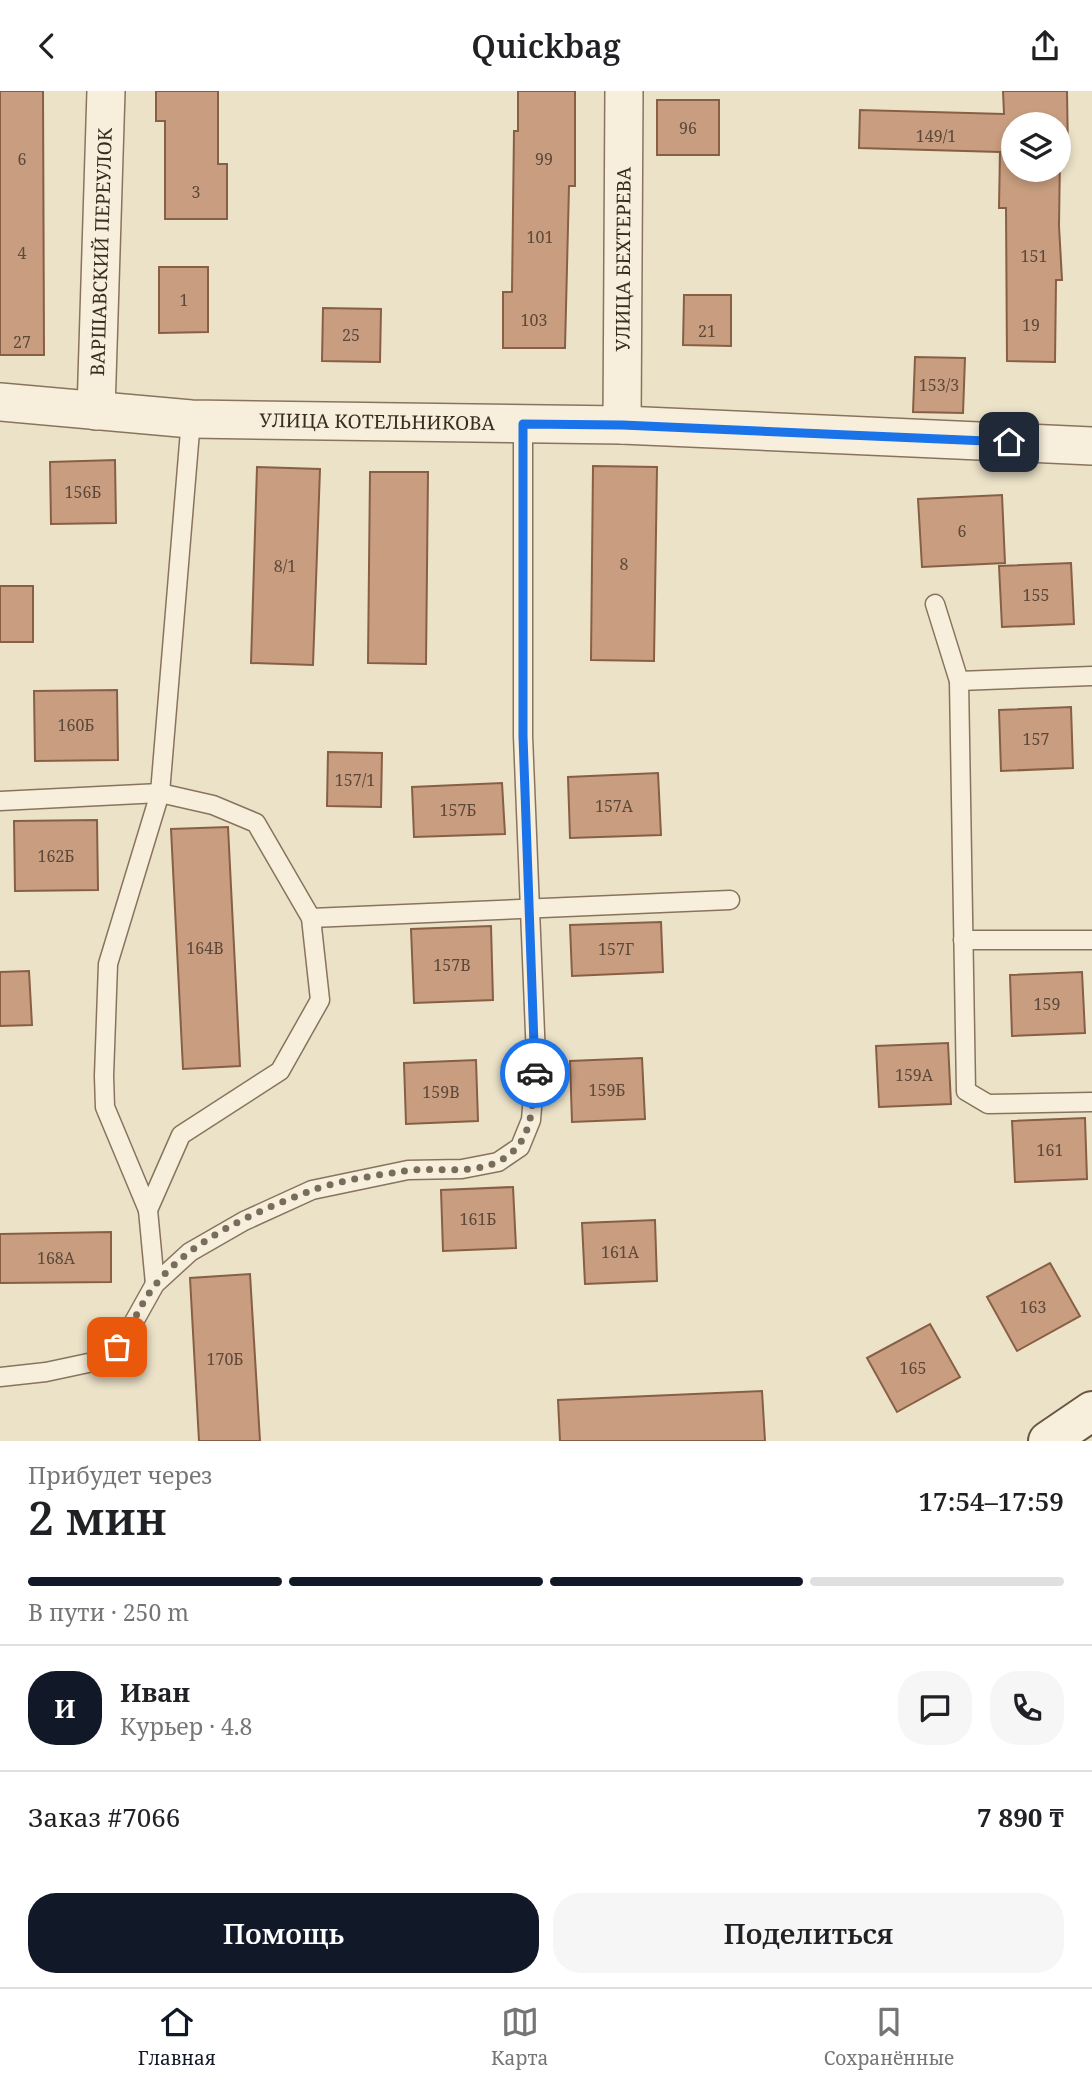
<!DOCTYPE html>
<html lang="ru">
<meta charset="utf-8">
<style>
body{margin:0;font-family:"Noto Serif",serif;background:#f6f6f6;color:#202124;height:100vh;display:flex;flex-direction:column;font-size:26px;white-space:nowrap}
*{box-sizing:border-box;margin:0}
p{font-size:23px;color:#757577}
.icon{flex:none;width:38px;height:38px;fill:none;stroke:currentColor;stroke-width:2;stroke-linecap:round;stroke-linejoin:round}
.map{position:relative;height:1350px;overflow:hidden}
.drawer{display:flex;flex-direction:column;background:#fff;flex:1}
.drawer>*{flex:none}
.tools{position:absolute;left:1001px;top:21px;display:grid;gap:14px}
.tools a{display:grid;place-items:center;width:70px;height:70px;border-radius:50%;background:#fff;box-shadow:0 4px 10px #0003;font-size:35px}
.pin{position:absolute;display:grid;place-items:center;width:60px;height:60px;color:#fff;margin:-30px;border-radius:14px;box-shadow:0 4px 10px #0006}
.courier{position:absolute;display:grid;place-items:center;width:70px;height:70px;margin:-35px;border:5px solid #1a73e8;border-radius:50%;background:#fff;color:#222;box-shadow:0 2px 9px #0007}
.headline em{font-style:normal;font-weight:600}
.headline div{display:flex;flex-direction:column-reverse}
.headline{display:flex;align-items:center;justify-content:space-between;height:119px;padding:0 28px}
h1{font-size:46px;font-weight:600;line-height:52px}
.bar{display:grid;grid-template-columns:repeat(4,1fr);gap:10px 7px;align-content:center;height:84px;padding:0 28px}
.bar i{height:9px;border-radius:5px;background:#e0e0e0}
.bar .active{background:#111827}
.bar p{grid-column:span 4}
.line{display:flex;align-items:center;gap:18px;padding:0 28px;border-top:2px solid #e0e0e0}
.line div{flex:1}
.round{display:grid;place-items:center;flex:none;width:74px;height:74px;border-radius:28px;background:#f6f6f6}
.button{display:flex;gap:14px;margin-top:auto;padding:14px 28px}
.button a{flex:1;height:80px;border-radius:28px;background:#111827;color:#fff;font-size:28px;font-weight:600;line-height:80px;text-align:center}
.button a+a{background:#f6f6f6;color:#202124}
header{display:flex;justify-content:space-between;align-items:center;height:91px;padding:0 28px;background:#fff;font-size:32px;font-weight:600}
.dock{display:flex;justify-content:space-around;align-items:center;height:98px;border-top:2px solid #e0e0e0;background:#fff;font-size:19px;color:#757577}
.dock a{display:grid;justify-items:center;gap:4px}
.dock .active{color:#111827}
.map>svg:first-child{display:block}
.building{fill:#c99e80;stroke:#865f45;stroke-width:2;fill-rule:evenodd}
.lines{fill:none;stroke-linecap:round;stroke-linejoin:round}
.lane-casing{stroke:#88745e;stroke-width:21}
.street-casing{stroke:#88745e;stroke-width:40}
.secondary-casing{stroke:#6a5541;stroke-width:42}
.lane{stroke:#f7efdb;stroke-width:18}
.street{stroke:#f7efdb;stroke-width:37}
.secondary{stroke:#f7efdb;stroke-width:38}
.done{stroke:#786c5b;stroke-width:7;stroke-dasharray:0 12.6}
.route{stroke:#1a73e8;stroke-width:9}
.labels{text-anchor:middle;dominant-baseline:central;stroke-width:6;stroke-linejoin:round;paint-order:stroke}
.number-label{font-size:16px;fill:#5d4839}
.street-label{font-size:19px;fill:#392c21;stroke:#f4ecd7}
</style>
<header><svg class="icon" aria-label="back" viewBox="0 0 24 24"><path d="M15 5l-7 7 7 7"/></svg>Quickbag<svg class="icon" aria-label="share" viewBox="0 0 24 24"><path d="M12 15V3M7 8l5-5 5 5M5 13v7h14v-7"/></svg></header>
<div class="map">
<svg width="1092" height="1350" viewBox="0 0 1092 1350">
<rect width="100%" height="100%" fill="#ece2c8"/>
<g class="building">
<path d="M 0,0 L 43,0 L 44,264 L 0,264 Z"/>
<path d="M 156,0 L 218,0 L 218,73 L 227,73 L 227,128 L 165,128 L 165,30 L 156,30 Z"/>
<path d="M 518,0 L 575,0 L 575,95 L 569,95 L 565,257 L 503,257 L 503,201 L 512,201 L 514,40 L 518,40 Z"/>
<path d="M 1003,0 L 1067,0 L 1068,63 L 1060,63 L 1059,135 L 1062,189 L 1056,189 L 1055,271 L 1007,270 L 1006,117 L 999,117 L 1000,61 L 859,57 L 860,19 L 1004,23 ZM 1013,33 L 1059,33 L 1059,79 L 1013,79 Z"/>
<rect x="657" y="9" width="62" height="55"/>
<path d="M 159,176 L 208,176 L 208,241 L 159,242 Z"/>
<path d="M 684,204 L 731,204 L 731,255 L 683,254 Z"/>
<path d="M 323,217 L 381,218 L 380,271 L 322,270 Z"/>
<path d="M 915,266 L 965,267 L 963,322 L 913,321 Z"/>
<path d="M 115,369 L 116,432 L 51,433 L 50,371 Z"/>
<path d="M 593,375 L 657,376 L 654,570 L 591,569 Z"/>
<path d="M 257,376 L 320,378 L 313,574 L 251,572 Z"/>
<path d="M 370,381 L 428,381 L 426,573 L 368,572 Z"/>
<path d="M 1002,404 L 1005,472 L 922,476 L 918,408 Z"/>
<path d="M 1071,472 L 1074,533 L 1002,536 L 999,475 Z"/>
<rect x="0" y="495" width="33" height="56"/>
<path d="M 117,599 L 118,669 L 35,670 L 34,600 Z"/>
<path d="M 1071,616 L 1073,677 L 1001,680 L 999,619 Z"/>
<path d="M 328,661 L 382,662 L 381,716 L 327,715 Z"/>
<path d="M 658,682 L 661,744 L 570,747 L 568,686 Z"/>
<path d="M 502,692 L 505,743 L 414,746 L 412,696 Z"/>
<path d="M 97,729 L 98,799 L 15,800 L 14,730 Z"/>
<path d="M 228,736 L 240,975 L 183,978 L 171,738 Z"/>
<path d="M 661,831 L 663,881 L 572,885 L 570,834 Z"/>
<path d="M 491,835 L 493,909 L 414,912 L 411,838 Z"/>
<path d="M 29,880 L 32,934 L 0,935 L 0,881 Z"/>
<path d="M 1082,881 L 1085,942 L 1012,945 L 1010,884 Z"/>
<path d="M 948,952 L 951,1013 L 879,1016 L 876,955 Z"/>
<path d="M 642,967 L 645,1028 L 572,1031 L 570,970 Z"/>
<path d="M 476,969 L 478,1030 L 406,1033 L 404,972 Z"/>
<path d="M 1085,1027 L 1087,1088 L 1015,1091 L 1012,1030 Z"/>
<path d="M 513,1096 L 516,1157 L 443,1160 L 441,1099 Z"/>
<path d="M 655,1129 L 657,1190 L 585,1193 L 582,1132 Z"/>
<path d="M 111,1141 L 111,1191 L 0,1192 L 0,1143 Z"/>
<path d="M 1050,1172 L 1080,1225 L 1017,1260 L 987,1206 Z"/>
<path d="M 250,1183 L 260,1350 L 199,1350 L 190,1187 Z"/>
<path d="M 930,1233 L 960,1286 L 897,1321 L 867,1267 Z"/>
<path d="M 762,1300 L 765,1350 L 560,1350 L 558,1309 Z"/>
</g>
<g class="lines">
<defs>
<g id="lane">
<path d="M 935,513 L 959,590 L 966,1000 L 988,1013 L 1092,1011"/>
<path d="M 959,590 L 1092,585"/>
<path d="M 0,710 L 160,702 L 213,714 L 256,732 L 311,827 L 320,909 L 280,980 L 181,1044 L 148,1119 L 155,1193"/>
<path d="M 311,827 L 730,809"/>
<path d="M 963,849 L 1092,849"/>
<path d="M 148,1119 L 105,1016 L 104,985 L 108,873 L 160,702 L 191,328"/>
<path d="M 0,1286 L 46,1281 L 107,1268 L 126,1245 L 155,1193 L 190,1161 L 244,1130 L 312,1099 L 408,1079 L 462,1078 L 498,1071 L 520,1056 L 531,1029 L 536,967 L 523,645 L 523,333"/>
</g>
<g id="street">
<path id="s1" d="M 0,311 L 191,328 L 622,334 L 1092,355"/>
<path id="s2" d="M 96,320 L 106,0"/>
<path id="s3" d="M 622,334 L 624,0"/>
</g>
<path id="secondary" d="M 1048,1350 L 1092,1320"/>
</defs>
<use href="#lane" class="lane-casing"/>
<use href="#street" class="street-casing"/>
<use href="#secondary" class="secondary-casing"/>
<use href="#lane" class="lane"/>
<use href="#street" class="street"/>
<use href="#secondary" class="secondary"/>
</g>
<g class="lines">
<path class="done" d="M 117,1256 C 132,1237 140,1212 156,1193 C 192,1148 257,1120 310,1100 C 339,1089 374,1085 404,1080 C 434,1075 471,1085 499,1070 C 534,1053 532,1015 535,982"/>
<path class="route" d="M 535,982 L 523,645 L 523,333 L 622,334 L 1009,351"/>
</g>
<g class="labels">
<g class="number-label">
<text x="688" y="37">96</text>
<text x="936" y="45">149/1</text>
<text x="22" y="68">6</text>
<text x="544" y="68">99</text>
<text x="196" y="101">3</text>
<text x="540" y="146">101</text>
<text x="22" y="162">4</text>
<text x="1034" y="165">151</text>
<text x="184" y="209">1</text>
<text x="534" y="229">103</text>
<text x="1031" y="234">19</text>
<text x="707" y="240">21</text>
<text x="351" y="244">25</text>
<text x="22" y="251">27</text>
<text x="939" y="294">153/3</text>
<text x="83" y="401">156Б</text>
<text x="962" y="440">6</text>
<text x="624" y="473">8</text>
<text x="285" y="475">8/1</text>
<text x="1036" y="504">155</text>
<text x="76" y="634">160Б</text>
<text x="1036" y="648">157</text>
<text x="355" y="689">157/1</text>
<text x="614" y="715">157А</text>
<text x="458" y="719">157Б</text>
<text x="56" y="765">162Б</text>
<text x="205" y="857">164В</text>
<text x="616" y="858">157Г</text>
<text x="452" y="874">157В</text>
<text x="1047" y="913">159</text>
<text x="914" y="984">159А</text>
<text x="607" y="999">159Б</text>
<text x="441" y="1001">159В</text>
<text x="1050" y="1059">161</text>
<text x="478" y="1128">161Б</text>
<text x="620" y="1161">161А</text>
<text x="56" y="1167">168А</text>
<text x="1033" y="1216">163</text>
<text x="225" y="1268">170Б</text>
<text x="913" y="1277">165</text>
</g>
<g class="street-label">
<text stroke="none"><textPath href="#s2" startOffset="159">ВАРШАВСКИЙ ПЕРЕУЛОК</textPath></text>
<text stroke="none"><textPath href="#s3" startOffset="166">УЛИЦА БЕХТЕРЕВА</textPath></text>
<text stroke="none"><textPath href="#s1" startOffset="378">УЛИЦА КОТЕЛЬНИКОВА</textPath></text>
</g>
</g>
</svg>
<div class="tools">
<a><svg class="icon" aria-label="layers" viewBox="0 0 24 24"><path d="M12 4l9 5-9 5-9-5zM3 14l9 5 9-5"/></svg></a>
</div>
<div class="pin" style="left:117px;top:1256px;background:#ea580c"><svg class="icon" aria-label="bag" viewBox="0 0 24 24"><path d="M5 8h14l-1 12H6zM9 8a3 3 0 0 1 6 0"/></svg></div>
<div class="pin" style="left:1009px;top:351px;background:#1f2937"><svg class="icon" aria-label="home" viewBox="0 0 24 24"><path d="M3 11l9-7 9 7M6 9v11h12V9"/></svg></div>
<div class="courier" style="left:535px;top:982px"><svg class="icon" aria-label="car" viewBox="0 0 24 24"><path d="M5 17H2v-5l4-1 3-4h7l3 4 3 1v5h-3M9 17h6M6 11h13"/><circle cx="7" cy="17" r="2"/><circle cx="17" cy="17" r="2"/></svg></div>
</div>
<section class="drawer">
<div class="headline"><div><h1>2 мин</h1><p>Прибудет через</p></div><em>17:54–17:59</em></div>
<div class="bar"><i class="active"></i><i class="active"></i><i class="active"></i><i></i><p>В пути · 250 m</p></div>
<div class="line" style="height:126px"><b class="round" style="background:#111827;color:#fff">И</b><div><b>Иван</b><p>Курьер · 4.8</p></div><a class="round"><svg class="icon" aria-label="chat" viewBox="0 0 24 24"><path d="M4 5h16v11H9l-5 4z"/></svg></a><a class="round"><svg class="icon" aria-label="phone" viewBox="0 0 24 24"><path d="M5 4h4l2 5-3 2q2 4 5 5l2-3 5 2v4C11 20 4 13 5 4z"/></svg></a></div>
<div class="line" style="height:91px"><div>Заказ #7066</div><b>7 890 ₸</b></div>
<div class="button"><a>Помощь</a><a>Поделиться</a></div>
</section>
<nav class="dock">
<a class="active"><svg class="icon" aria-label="home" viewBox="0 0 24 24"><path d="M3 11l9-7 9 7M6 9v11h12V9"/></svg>Главная</a>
<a><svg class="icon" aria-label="map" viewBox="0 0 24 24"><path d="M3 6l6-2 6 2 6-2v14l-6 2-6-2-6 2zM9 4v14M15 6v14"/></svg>Карта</a>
<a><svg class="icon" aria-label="saved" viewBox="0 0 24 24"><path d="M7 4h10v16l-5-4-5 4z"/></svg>Сохранённые</a>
</nav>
